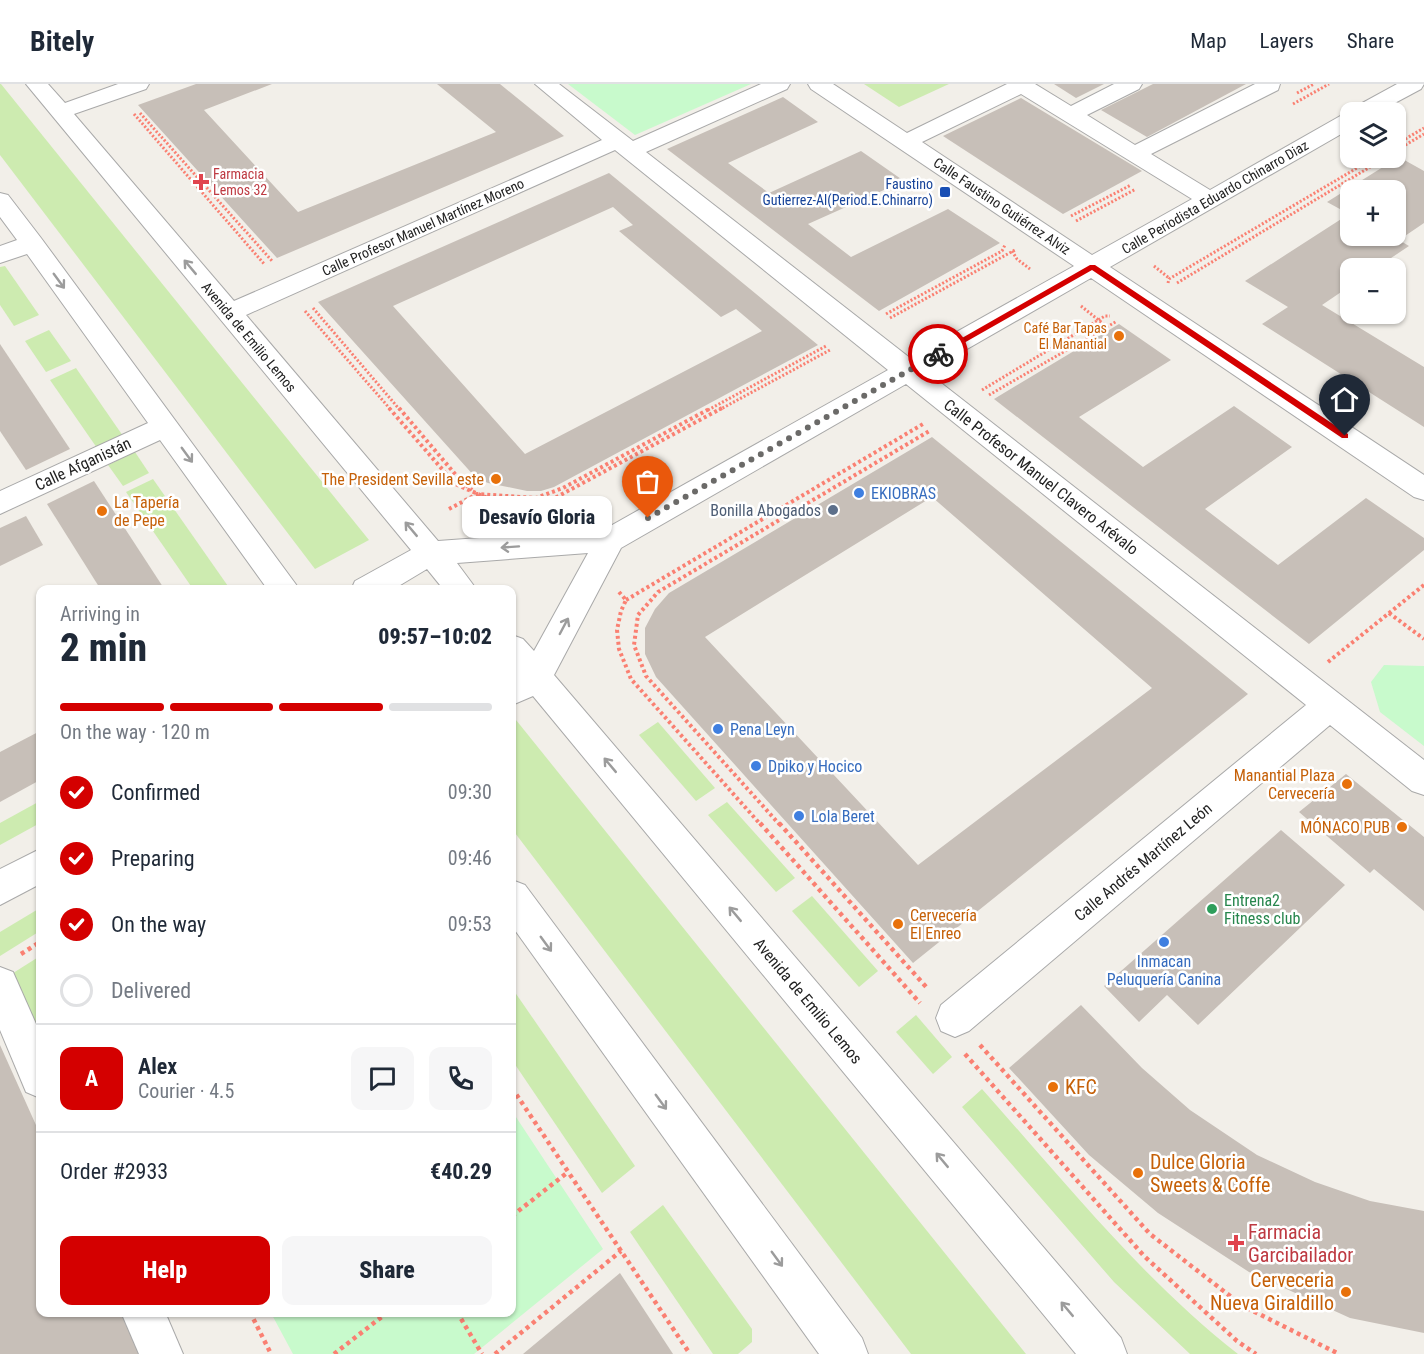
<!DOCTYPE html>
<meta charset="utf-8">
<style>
body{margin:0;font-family:"Roboto Condensed",sans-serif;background:#f6f6f7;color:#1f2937;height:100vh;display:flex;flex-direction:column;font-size:22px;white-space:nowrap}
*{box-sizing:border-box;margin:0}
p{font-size:20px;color:#747a83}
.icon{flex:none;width:33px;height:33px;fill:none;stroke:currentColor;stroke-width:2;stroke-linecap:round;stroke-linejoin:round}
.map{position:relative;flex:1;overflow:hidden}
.details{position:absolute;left:36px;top:501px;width:480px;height:732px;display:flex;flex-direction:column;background:#fff;border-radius:12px;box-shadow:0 2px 4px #0004}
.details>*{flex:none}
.tools{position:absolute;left:1340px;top:18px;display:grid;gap:12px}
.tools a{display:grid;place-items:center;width:66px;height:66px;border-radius:12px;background:#fff;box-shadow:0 2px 4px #0004;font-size:30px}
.pin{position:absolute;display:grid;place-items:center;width:51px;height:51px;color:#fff;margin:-62px -26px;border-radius:50% 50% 50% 0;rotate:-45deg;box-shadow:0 0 6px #0007}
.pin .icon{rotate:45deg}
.courier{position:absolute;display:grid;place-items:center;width:60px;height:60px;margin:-30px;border:4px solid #d40000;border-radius:50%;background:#fff;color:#222;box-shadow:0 2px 8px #0007}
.bubble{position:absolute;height:42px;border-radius:12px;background:#fff;box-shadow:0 2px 4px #0004;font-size:20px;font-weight:800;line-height:42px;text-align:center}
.head em{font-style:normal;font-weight:800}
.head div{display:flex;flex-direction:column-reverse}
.head{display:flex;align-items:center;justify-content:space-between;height:102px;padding:0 24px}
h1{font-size:39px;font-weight:800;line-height:45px}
.bar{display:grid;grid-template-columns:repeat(4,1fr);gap:9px 6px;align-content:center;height:72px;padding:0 24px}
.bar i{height:8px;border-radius:4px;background:#e0e1e3}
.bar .active{background:#d40000}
.bar p{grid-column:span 4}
.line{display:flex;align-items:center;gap:15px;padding:0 24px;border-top:2px solid #e0e1e3}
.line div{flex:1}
.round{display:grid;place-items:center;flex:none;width:63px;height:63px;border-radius:12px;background:#f6f6f7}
ol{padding:0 24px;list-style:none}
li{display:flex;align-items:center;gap:18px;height:66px}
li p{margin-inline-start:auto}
li .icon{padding:6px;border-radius:50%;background:#d40000;color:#fff;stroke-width:4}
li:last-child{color:#747a83}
li i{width:33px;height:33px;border:3px solid #e0e1e3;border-radius:50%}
.primary-button{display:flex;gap:12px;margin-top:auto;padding:12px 24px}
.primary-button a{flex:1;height:69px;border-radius:12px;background:#d40000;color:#fff;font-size:24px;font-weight:800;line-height:69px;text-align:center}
.primary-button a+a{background:#f6f6f7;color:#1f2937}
header{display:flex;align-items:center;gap:36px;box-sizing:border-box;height:84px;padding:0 30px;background:#fff;border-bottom:2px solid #e0e1e3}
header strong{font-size:28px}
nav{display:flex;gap:33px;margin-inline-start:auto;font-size:21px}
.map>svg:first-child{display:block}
.grass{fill:#cdebb0}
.park{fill:#c8facc}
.building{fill:#c7bfb8;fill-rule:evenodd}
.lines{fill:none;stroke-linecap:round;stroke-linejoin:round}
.minor-casing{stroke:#a9a9a9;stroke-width:2}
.path-far2{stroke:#fa8072;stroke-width:3;stroke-dasharray:2 2;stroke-linecap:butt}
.path-far1{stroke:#fa8072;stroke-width:4;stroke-dasharray:3 3;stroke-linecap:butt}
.path{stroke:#fa8072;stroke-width:4.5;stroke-dasharray:4 4;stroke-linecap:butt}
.minor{fill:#fff;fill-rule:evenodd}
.oneway{stroke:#9c9c9c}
.route{fill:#d40000}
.done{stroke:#6b6a68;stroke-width:6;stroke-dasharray:0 10.8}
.health-dot{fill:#e0444e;stroke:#fff;stroke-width:2}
.transit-dot{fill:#1a4fb4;stroke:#fff;stroke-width:2}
.food-dot{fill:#e8710a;stroke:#fff;stroke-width:2}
.shop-dot{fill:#3f7fe0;stroke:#fff;stroke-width:2}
.service-dot{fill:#5c6f8a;stroke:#fff;stroke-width:2}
.leisure-dot{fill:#2e9e5b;stroke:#fff;stroke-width:2}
.labels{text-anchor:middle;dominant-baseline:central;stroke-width:5;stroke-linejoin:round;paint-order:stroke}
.far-health-label{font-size:14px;fill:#be3a42;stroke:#fff;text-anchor:start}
.far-transit-label{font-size:14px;fill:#164399;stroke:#fff;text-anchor:end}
.far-street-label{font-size:14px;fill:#222;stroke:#fff}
.far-food-label{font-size:14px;fill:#c56008;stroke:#fff;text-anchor:end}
.street-label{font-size:16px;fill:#222;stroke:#fff}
.food-label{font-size:16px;fill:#c56008;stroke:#fff;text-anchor:end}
.shop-label{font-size:16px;fill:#366cbe;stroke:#fff;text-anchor:start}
.service-label{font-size:16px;fill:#4e5e75;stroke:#fff;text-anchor:end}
.leisure-label{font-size:16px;fill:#27864d;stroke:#fff;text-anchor:start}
.near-food-label{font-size:20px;fill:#c56008;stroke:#fff;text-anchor:start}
.near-health-label{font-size:20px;fill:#be3a42;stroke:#fff;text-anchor:start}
</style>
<header>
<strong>Bitely</strong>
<nav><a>Map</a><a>Layers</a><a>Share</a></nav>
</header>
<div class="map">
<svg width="1424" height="1270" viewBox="0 0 1424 1270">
<rect width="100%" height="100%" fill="#f2efe9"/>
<g class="grass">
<path d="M 0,0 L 1,0 L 369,456 L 315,485 L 0,71 Z"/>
<path d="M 864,0 L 949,0 L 899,23 Z"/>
<path d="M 5,182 L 39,231 L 14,242 L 0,221 L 0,183 Z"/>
<path d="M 49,246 L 71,277 L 46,288 L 25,257 Z"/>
<path d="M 76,284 L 123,352 L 97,364 L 50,296 Z"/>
<path d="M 135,368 L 149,389 L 123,402 L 108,381 Z"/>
<path d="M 153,395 L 230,505 L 193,505 L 126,408 Z"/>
<path d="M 512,631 L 541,667 L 1026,1270 L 911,1270 L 512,745 Z"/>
<path d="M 658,638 L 715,704 L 696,717 L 639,651 Z"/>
<path d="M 40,717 L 40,739 L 0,761 L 0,739 Z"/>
<path d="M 727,718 L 795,794 L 776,808 L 708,731 Z"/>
<path d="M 812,812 L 878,887 L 859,903 L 792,827 Z"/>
<path d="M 40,824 L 40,847 L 0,872 L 0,848 Z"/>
<path d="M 40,872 L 40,957 L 10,891 Z"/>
<path d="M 512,904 L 635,1082 L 602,1109 L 512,976 Z"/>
<path d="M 916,931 L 952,973 L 933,990 L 896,948 Z"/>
<path d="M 982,1005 C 1064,1097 1141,1194 1238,1270 L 1190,1270 L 1114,1198 L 962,1023 Z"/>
<path d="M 663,1121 L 752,1245 L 752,1258 L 738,1270 L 713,1270 L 630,1148 Z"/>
</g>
<g class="park">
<path d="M 568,0 L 751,0 L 635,51 Z"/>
<path d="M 1384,581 L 1424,582 L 1424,662 L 1380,628 L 1371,598 Z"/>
<path d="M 514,1030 L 603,1165 L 474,1270 L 293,1270 L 271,1229 L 512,1228 L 512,1032 Z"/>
</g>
<g class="building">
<path d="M 196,0 L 272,0 L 204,26 L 298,128 L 496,48 L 437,0 L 500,0 L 564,52 L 277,174 L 138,21 Z"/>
<path d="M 1054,0 L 1104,0 L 1076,14 Z"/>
<path d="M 1153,0 L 1246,0 L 1147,53 L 1101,26 Z"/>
<path d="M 783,13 L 818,38 L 728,79 L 769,109 L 861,67 L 904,97 L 808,140 L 851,173 L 948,125 L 1000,159 L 879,227 L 667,65 Z"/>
<path d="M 1021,14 L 1142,87 L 1063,130 L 943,52 Z"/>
<path d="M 1399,73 L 1424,87 L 1424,139 L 1399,156 L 1409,162 L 1376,184 L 1350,184 L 1350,202 L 1322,221 L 1424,283 L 1424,343 L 1262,240 L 1288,223 L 1245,197 L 1349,130 L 1327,118 ZM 1350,106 L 1395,106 L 1395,152 L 1350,152 Z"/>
<path d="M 609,89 L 818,261 L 554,403 L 541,407 L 527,407 L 488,399 L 476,394 L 318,218 ZM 613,123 L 633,141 L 619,147 L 721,233 L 736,225 L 762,247 L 525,370 L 393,222 Z"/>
<path d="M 1119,240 L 1171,276 L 1079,333 L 1143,383 L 1234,322 L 1292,363 L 1205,425 L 1278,481 L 1366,414 L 1424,454 L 1424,466 L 1309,560 L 994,315 Z"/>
<path d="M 0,260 L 70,365 L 26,386 L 0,347 Z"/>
<path d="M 932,353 L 1248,610 L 913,879 L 656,593 L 645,570 L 645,544 L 655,525 L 669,509 ZM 932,413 L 1152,604 L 918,781 L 705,553 Z"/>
<path d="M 94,397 L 165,506 L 101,506 L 47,420 Z"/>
<path d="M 26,432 L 43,461 L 0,482 L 0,444 Z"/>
<path d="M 40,647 L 40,696 L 0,718 L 0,668 Z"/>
<path d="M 1346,690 L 1424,753 L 1424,827 L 1374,785 L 1370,789 L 1299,728 Z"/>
<path d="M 1281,746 L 1345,801 L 1198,941 L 1167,911 L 1139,938 L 1104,902 Z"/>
<path d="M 1081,921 L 1142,984 L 1190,1026 L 1257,1071 L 1315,1098 L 1370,1117 L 1424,1127 L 1424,1249 L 1350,1234 L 1249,1188 L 1158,1129 L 1089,1071 L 1009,984 Z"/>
<path d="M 0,961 L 40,1050 L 40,1228 L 122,1228 L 139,1270 L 0,1270 Z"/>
<path d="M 620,1189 L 673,1270 L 523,1270 Z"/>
</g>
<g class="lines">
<defs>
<g id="minor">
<path d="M 26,0 L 48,0 L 65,19 L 118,0 L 149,0 L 146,5 L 74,30 L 234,217 L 602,56 L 535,0 L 559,0 L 633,57 L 761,0 L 790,0 L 787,5 L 646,68 L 910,274 L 1074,182 L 811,5 L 808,0 L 833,0 L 907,49 L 1007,0 L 1035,0 L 1071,22 L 1114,0 L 1142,0 L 1139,5 L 1087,31 L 1135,61 L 1255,0 L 1280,0 L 1278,6 L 1151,70 L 1210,106 L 1342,31 L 1350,29 L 1350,45 L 1110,183 L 1424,391 L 1424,416 L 1414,413 L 1091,194 L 927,288 L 1424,676 L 1424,711 L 1412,707 L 1330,641 L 969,947 L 955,953 L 941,947 L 936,934 L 941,921 L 1306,621 L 906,300 L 621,464 L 554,591 L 1121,1254 L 1127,1270 L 1076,1270 L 533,612 L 512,621 L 512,592 L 515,590 L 512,586 L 512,551 L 523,555 L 534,567 L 588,469 L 457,479 L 477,506 L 444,506 L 427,485 L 392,506 L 351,506 L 355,497 L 411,466 ZM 1021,10 L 1192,115 L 1092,171 L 922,58 ZM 615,66 L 888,286 L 605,445 L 438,457 L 246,231 Z"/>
<path d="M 1397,0 L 1424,0 L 1421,5 L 1378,28 L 1352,28 L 1355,23 Z"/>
<path d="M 0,109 L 8,111 L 41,154 L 300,506 L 268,506 L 160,356 L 0,430 L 0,407 L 148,339 L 27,170 L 0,179 L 0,162 L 17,156 L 0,133 Z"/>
<path d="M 40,765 L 40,800 L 0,821 L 0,785 Z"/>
<path d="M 512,796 L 525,801 L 862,1254 L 868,1270 L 819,1270 L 512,842 Z"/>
<path d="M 0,883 L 13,888 L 40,949 L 40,1014 L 26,1008 L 0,946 Z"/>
<path d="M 121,1228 L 165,1228 L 183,1270 L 139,1270 Z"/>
</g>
</defs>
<use href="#minor" class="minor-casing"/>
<g class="path-far2">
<path d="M 1297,9 L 1314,0"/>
<path d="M 1293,20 L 1329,0"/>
<path d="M 140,29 L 273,178"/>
<path d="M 134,30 L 265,181"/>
<path d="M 1395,61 L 1424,44"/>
<path d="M 1395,67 L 1424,50"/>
<path d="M 1071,132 L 1131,101"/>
<path d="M 1076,137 L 1136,105"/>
<path d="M 1012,167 L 1017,175 L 1030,185"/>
<path d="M 1154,182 L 1169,194"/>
<path d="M 1168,199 L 1169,195 L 1374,74"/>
<path d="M 1177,199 L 1385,74"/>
<path d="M 1081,222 L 1106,242"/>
<path d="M 313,224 L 400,326"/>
<path d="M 305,227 L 391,326"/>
<path d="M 886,230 L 1002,167 L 1005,161"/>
<path d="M 890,234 L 1015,166"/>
<path d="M 982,306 L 1105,232 L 1110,232"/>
<path d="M 989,311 L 1117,237"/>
<path d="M 708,326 L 826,262"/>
<path d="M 719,326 L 830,266"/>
</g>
<g class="path-far1">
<path d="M 389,324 L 455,400 L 499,419 L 540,422 L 547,429"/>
<path d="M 399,324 L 461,397 L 472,406"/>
<path d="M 540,422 L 722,324"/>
<path d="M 449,425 L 477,410 L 536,414 L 563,404 L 711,324"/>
<path d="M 619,508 L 626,516 L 621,527 L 617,546 L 619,565 L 631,595 L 761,741"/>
<path d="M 626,516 L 923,340"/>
<path d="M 1389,529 L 1424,555"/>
<path d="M 1328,578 L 1424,501"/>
<path d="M 780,741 L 646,592 L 634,561 L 638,531 L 658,508 L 931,346"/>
</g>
<g class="path">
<path d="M 760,739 L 920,919"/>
<path d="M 779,739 L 928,905"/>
<path d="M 21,870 L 40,858"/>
<path d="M 980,961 L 1150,1150 L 1243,1222 L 1339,1270"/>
<path d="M 965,970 L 1144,1172 L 1237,1257 L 1256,1270"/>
<path d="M 512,1004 L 690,1270"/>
<path d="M 512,1015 L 517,1011"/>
<path d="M 512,1132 L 568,1088"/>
<path d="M 250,1228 L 271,1270"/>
<path d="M 457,1228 L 482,1270"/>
<path d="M 334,1270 L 388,1228"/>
<path d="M 495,1270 L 621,1167"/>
</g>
<use href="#minor" class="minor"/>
</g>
<defs><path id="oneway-shaft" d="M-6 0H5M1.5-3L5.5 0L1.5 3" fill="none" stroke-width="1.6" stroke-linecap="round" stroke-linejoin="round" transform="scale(1.5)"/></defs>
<g class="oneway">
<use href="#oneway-shaft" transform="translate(190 183) rotate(-130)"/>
<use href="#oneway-shaft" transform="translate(59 197) rotate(54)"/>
<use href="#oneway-shaft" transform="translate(187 371) rotate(54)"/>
<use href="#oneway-shaft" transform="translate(411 445) rotate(-130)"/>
<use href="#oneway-shaft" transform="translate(510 463) rotate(176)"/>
<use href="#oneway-shaft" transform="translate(564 542) rotate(-62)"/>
<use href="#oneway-shaft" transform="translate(610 681) rotate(-130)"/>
<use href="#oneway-shaft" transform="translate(735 830) rotate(-130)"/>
<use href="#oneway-shaft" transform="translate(546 860) rotate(54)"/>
<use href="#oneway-shaft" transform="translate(661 1018) rotate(54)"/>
<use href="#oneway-shaft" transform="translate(942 1076) rotate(-130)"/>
<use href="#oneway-shaft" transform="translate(777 1175) rotate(54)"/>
<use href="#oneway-shaft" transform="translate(1067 1225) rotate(-130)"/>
</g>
<path class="route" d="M 1090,181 L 1095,181 L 1348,350 L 1348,354 L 1342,354 L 1092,186 L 941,272 L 934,270 Z"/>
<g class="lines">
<path class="done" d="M 648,434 L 938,270"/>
</g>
<g class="health-dot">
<path d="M198 89h6v6h6v6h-6v6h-6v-6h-6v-6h6z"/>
<path d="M1233 1150h6v6h6v6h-6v6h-6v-6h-6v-6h6z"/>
</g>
<rect class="transit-dot" x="939" y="102" width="12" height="12" rx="3"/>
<g class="food-dot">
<circle cx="1119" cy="252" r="6"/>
<circle cx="496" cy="395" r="6"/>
<circle cx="102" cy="427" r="6"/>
<circle cx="1347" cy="700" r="6"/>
<circle cx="1402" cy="743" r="6"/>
<circle cx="898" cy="840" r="6"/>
<circle cx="1053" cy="1003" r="6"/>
<circle cx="1138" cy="1089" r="6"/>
<circle cx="1346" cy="1208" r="6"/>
</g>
<g class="shop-dot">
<circle cx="859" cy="409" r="6"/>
<circle cx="718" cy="645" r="6"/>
<circle cx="756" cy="682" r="6"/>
<circle cx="799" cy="732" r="6"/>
<circle cx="1164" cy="858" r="6"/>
</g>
<circle class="service-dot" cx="833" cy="426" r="6"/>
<circle class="leisure-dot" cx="1212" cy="825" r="6"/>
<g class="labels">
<g class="far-health-label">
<text x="213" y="90">Farmacia<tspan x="213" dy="16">Lemos 32</tspan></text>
</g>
<g class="far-transit-label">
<text x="933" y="100">Faustino<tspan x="933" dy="16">Gutierrez-Al(Period.E.Chinarro)</tspan></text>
</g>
<g class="far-street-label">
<text transform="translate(1215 113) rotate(-30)">Calle Periodista Eduardo Chinarro Diaz</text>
<text transform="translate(1002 122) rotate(34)">Calle Faustino Gutiérrez Alviz</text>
<text transform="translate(423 143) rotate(-24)">Calle Profesor Manuel Martínez Moreno</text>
<text transform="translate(249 253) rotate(50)">Avenida de Emilio Lemos</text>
</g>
<g class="far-food-label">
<text x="1107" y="244">Café Bar Tapas<tspan x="1107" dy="16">El Manantial</tspan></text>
</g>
<g class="street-label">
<text transform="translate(83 380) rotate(-25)">Calle Afganistán</text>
<text transform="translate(1041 393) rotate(38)">Calle Profesor Manuel Clavero Arévalo</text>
<text transform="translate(1143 778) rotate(-40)">Calle Andrés Martínez León</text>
<text transform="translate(808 917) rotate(50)">Avenida de Emilio Lemos</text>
</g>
<g class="food-label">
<text x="484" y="395">The President Sevilla este</text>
<text x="114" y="418" text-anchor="start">La Tapería<tspan x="114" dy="18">de Pepe</tspan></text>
<text x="1335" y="691">Manantial Plaza<tspan x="1335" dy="18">Cervecería</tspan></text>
<text x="1390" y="743">MÓNACO PUB</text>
<text x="910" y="831" text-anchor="start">Cervecería<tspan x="910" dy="18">El Enreo</tspan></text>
</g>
<g class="shop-label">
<text x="871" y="409">EKIOBRAS</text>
<text x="730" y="645">Pena Leyn</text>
<text x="768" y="682">Dpiko y Hocico</text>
<text x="811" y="732">Lola Beret</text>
<text x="1164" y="877" text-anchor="middle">Inmacan<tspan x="1164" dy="18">Peluquería Canina</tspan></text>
</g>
<g class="service-label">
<text x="821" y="426">Bonilla Abogados</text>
</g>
<g class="leisure-label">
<text x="1224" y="816">Entrena2<tspan x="1224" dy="18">Fitness club</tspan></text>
</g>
<g class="near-food-label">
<text x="1065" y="1003">KFC</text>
<text x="1150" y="1078">Dulce Gloria<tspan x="1150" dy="23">Sweets &amp; Coffe</tspan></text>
<text x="1334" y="1196" text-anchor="end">Cerveceria<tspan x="1334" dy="23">Nueva Giraldillo</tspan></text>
</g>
<g class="near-health-label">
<text x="1248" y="1148">Farmacia<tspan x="1248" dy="23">Garcibailador</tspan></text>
</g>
</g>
</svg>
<div class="tools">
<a><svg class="icon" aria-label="layers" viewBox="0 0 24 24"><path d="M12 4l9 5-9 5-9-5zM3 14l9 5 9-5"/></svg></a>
<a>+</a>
<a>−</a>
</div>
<div class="pin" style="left:648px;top:434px;background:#ea580c"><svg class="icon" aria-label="bag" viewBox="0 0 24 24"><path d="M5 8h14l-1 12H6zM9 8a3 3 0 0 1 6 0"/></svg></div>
<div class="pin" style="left:1345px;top:352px;background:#1f2937"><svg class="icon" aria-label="home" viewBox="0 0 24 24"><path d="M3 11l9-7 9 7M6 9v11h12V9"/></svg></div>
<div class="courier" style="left:938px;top:270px"><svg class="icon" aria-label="bike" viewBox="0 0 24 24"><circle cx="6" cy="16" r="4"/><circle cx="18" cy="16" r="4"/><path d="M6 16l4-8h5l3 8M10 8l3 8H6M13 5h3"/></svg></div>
<div class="bubble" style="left:462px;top:412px;width:150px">Desavío Gloria</div>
<section class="details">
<div class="head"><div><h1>2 min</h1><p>Arriving in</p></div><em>09:57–10:02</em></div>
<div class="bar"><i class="active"></i><i class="active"></i><i class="active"></i><i></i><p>On the way · 120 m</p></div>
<ol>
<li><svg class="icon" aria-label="check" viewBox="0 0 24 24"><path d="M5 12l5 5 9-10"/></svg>Confirmed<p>09:30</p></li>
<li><svg class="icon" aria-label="check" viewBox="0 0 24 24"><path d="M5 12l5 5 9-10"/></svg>Preparing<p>09:46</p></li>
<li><svg class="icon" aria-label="check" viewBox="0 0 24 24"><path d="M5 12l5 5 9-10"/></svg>On the way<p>09:53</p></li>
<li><i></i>Delivered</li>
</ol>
<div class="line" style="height:108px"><b class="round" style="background:#d40000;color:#fff">A</b><div><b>Alex</b><p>Courier · 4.5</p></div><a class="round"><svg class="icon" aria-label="chat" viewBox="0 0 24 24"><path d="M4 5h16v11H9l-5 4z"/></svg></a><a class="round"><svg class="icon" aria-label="phone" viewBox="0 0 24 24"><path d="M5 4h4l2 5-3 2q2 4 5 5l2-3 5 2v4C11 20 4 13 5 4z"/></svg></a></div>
<div class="line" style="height:78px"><div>Order #2933</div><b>€40.29</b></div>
<div class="primary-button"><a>Help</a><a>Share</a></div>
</section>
</div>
